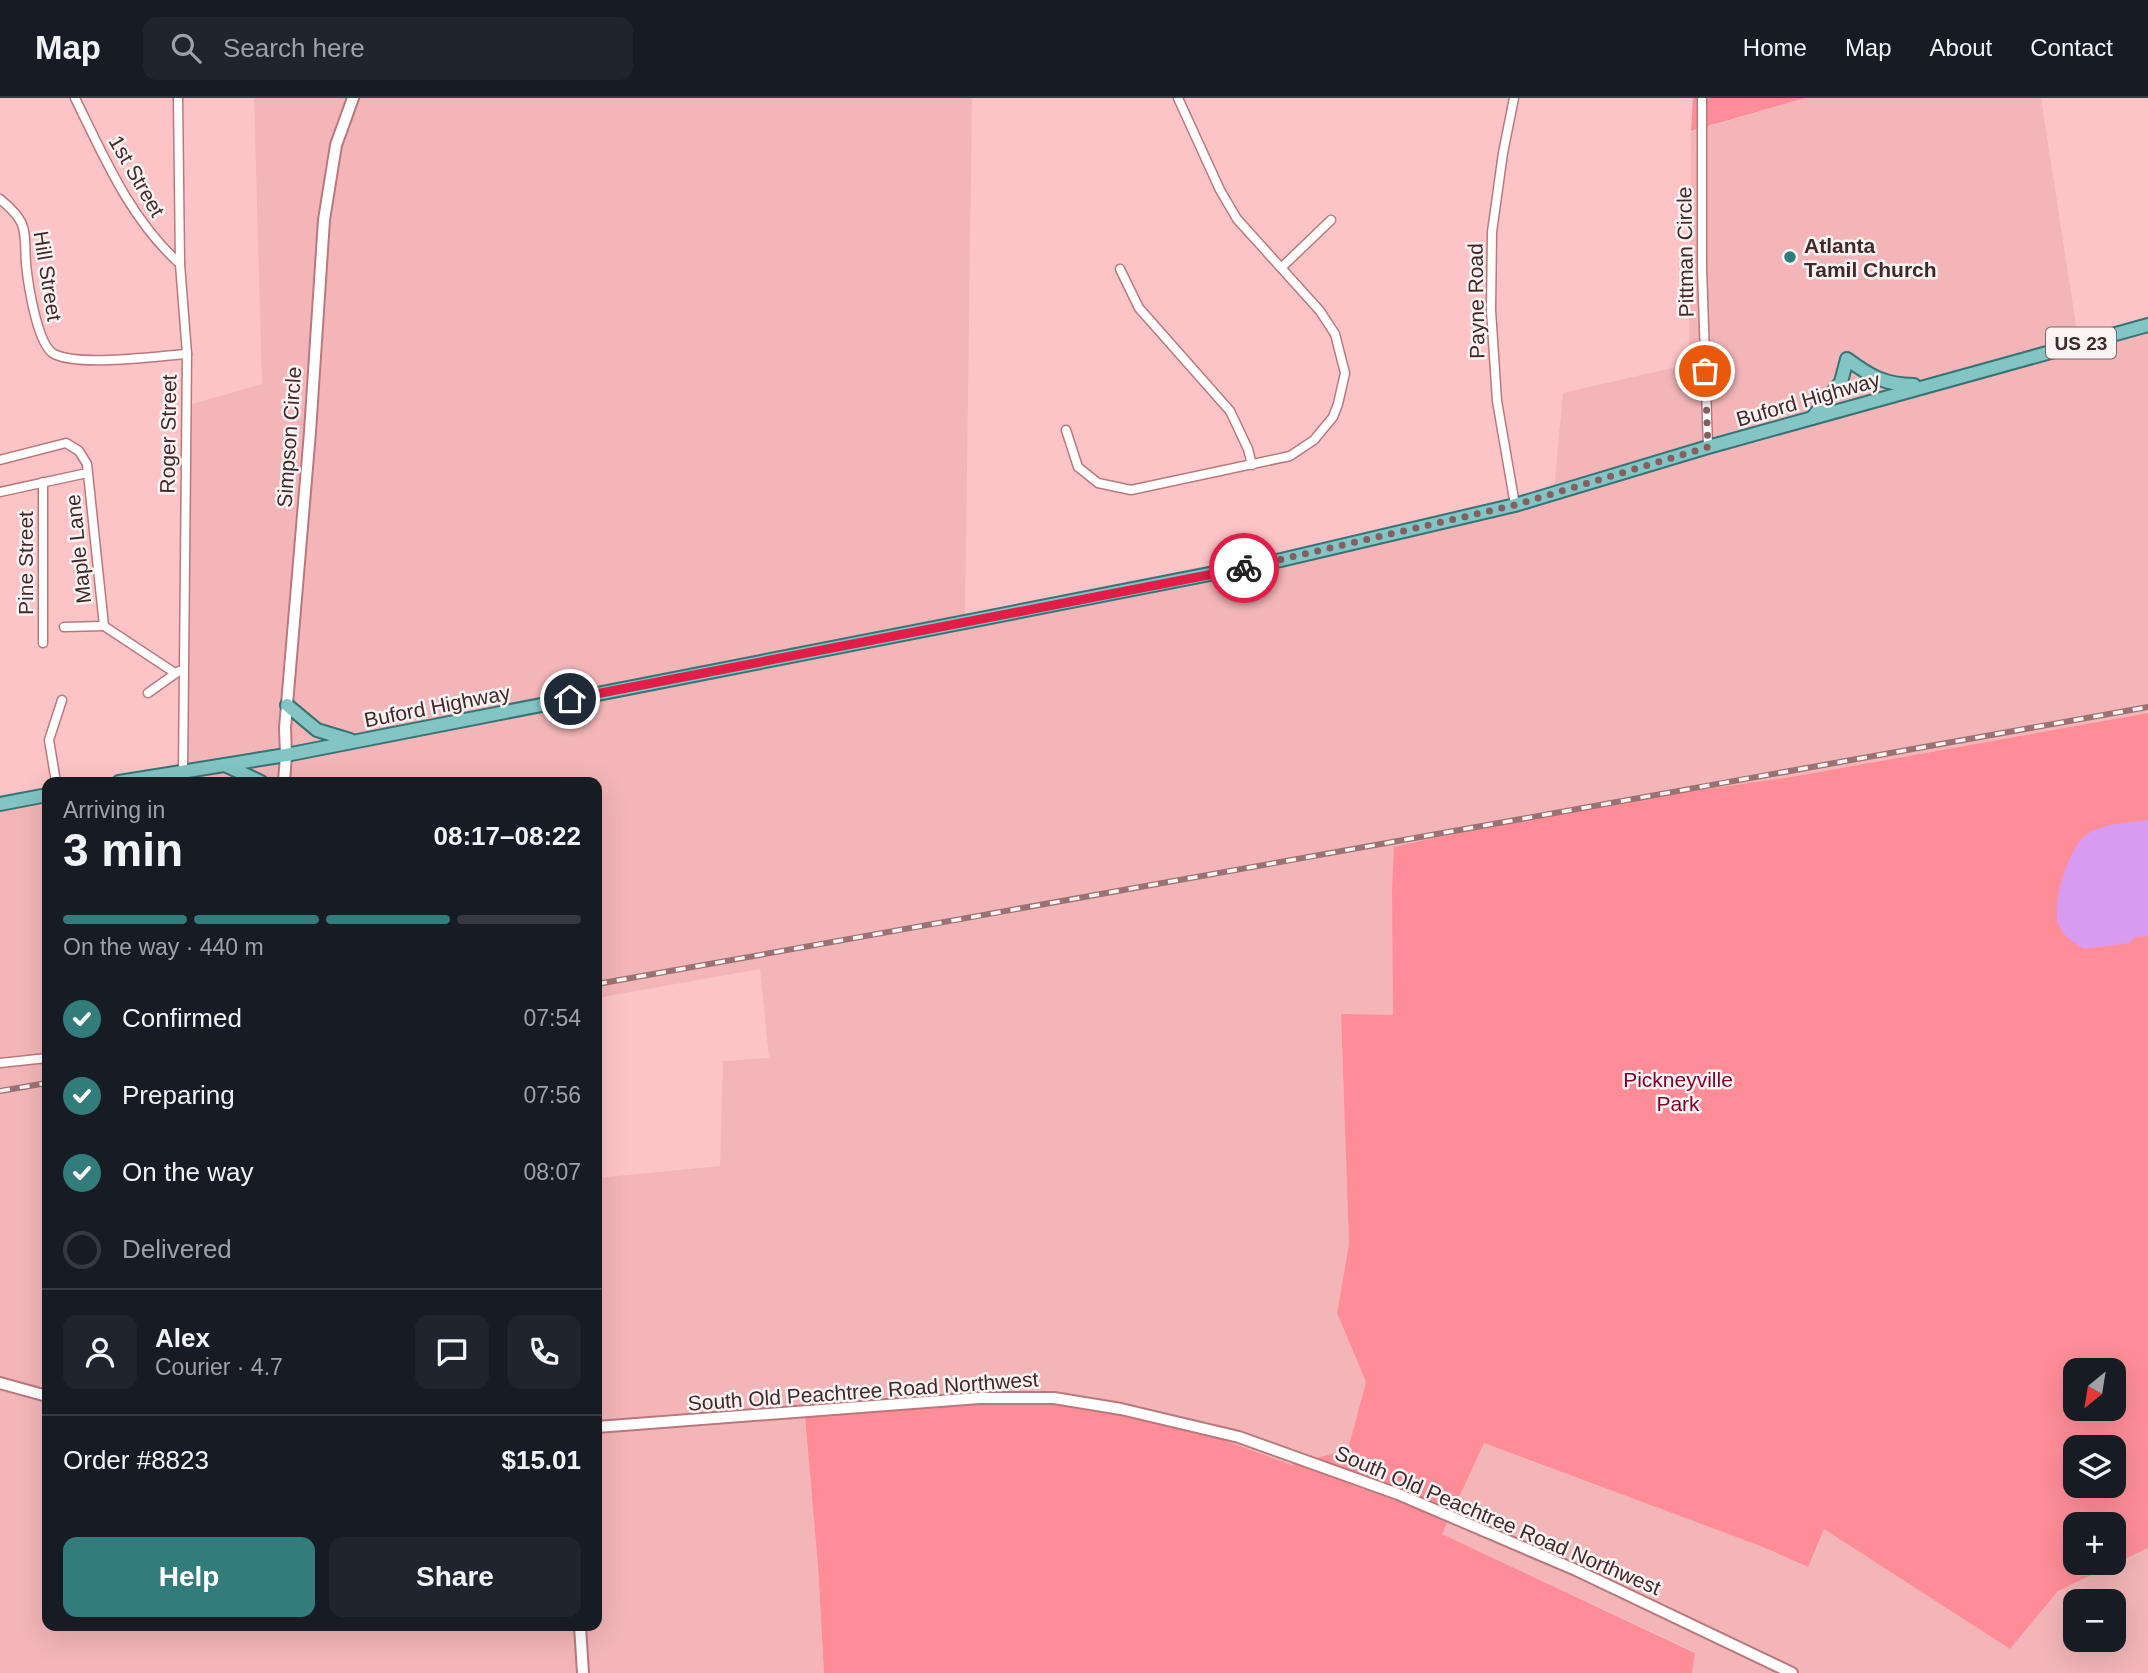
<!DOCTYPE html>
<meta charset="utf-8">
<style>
body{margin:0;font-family:Helvetica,sans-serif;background:#20242c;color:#f1f3f6;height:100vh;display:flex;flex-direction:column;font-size:26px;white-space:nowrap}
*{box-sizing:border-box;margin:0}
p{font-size:23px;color:#9ea1a6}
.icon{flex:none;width:38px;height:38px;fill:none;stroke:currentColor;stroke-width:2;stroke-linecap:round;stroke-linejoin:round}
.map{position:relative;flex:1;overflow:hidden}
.panel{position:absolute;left:42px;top:679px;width:560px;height:854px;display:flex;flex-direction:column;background:#171b24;border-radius:14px;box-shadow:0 7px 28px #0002}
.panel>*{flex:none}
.needle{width:46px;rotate:210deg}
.controls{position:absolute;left:2063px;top:1260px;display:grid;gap:14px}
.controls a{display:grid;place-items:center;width:63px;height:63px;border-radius:14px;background:#171b24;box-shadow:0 7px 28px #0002;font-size:35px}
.pin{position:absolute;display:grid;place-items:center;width:60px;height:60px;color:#fff;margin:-30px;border:4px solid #fff;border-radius:50%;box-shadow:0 2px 7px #0007}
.courier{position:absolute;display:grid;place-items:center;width:70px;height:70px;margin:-35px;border:5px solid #e11d48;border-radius:50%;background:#fff;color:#222;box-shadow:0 2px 9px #0007}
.headline em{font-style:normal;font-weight:700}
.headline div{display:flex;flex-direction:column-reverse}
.headline{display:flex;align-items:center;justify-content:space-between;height:119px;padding:0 21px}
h1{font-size:46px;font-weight:700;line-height:52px}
.bar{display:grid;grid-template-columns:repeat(4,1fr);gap:10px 7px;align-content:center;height:84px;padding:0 21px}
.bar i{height:9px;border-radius:5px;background:#363941}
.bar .current{background:#337c7c}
.bar p{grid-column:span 4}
.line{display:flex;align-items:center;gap:18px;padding:0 21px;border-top:2px solid #363941}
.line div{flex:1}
.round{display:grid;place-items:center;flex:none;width:74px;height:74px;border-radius:14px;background:#20242c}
ol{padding:0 21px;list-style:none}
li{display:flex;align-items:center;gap:21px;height:77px}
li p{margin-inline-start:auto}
li .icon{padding:7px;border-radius:50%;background:#337c7c;color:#fff;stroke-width:4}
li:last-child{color:#9ea1a6}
li i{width:38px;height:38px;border:4px solid #363941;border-radius:50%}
.button{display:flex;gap:14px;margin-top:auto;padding:14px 21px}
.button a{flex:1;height:80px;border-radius:14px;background:#337c7c;color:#fff;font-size:28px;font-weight:700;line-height:80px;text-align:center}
.button a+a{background:#20242c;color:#f1f3f6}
header{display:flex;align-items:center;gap:42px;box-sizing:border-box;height:98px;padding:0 35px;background:#171b24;border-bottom:2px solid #363941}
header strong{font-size:33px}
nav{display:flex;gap:38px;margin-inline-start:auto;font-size:24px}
.search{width:490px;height:63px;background:#20242c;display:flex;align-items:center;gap:18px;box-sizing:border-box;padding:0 24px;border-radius:14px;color:#9ea1a6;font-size:26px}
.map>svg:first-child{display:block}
.built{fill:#f3b5b8;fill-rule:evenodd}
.green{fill:#fe8d97;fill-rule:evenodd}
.water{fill:#d79cf2}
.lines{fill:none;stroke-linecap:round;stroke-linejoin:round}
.minor-casing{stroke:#ba787d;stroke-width:11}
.tertiary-casing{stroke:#ba787d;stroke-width:14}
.primary-casing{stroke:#377475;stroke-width:16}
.minor{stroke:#fff;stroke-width:8}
.tertiary{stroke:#fff;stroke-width:10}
.primary{stroke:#83c4c4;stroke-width:12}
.rail-casing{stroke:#9b7274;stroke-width:6}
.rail{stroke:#fbf4f4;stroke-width:3.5;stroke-dasharray:10;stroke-linecap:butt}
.done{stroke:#845f61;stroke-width:7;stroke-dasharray:0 12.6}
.route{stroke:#e11d48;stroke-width:9}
.poi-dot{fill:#337c7c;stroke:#fbf4f4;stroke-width:2.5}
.labels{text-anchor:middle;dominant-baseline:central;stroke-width:5;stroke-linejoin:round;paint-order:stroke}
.shield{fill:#fbf4f4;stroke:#7a6567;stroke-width:2}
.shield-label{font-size:19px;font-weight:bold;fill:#43282a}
.street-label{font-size:21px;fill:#43282a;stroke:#fbf4f4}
.poi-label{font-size:21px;font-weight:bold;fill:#43282a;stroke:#fbf4f4;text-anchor:start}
.park-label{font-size:21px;fill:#850029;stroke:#fbf4f4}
</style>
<header>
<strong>Map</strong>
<div class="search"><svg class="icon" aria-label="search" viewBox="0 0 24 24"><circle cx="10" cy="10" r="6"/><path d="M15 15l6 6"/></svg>Search here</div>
<nav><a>Home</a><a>Map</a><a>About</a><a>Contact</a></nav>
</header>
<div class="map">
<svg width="2148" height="1575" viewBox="0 0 2148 1575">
<rect width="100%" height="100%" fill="#fdc4c7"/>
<g class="built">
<path d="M 254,0 L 972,0 L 965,519 L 1379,439 L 1554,392 L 1563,295 L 1689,266 L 1691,34 L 1805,0 L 2041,0 L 2078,240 L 2148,221 L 2148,615 L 1797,678 L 1548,714 L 1392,793 L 1393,917 L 1341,917 L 1349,1146 L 1337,1215 L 1366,1284 L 1348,1351 L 1292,1367 L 1221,1341 L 1120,1317 L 1076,1309 L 906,1311 L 805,1319 L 818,1468 L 824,1575 L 0,1575 L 0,705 L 47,698 L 47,1528 L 597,1528 L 597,1080 L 720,1068 L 723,963 L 769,960 L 760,871 L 597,900 L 597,684 L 144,684 L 180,679 L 185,308 L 262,286 Z"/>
<path d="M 1483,1345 L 1763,1449 L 1807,1469 L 1823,1430 L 2010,1551 L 2058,1493 L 2148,1450 L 2148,1575 L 1692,1575 L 1695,1554 L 1442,1436 ZM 2076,1503 L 2114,1503 L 2114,1542 L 2076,1542 Z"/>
</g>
<g class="green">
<path d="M 1693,0 L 1805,0 L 1691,33 Z"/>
<path d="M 2148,615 L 2148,1450 L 2058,1493 L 2010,1551 L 1824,1431 L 1808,1469 L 1763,1449 L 1484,1345 L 1442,1436 L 1695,1555 L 1692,1575 L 824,1575 L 818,1468 L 805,1319 L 997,1304 L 1034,1305 L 1076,1309 L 1159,1325 L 1221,1341 L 1292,1367 L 1348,1351 L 1366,1284 L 1337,1215 L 1349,1146 L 1341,916 L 1393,917 L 1392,793 L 1394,749 L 1548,714 L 1797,678 ZM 2076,1272 L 2114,1272 L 2114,1311 L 2076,1311 ZM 2076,1349 L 2114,1349 L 2114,1388 L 2076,1388 ZM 2076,1426 L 2114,1426 L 2114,1465 L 2076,1465 Z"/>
</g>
<path class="water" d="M 2148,722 L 2148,838 L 2135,839 L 2129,845 L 2084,851 C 2073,844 2062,838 2058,825 C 2052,802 2069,747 2089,735 C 2105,725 2130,725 2148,722 Z"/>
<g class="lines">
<defs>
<g id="minor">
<path d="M 75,0 C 104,59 130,121 180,166"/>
<path d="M 178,0 L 180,166 L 187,256 L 183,673"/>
<path d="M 1514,0 L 1503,55 L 1492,134 L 1491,212 L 1497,303 L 1515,407"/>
<path d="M 1702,0 L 1702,170 L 1708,349"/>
<path d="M 0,101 C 29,125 24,131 26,166 C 28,185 37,247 54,256 C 80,269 156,258 187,256"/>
<path d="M 1281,170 L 1331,122"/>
<path d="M 1120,171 L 1139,210 L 1230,313 L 1248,351 L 1252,367"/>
<path d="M 1066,332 L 1078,369 L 1098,385 L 1131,392 L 1290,358 L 1314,342 L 1333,319 L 1338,306 L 1345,275 L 1335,236 L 1320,213 L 1237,121 L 1220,92 L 1178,0"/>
<path d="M 0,362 L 66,345 L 79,353 L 87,366 L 104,528 L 175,575"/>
<path d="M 43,384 L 43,545"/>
<path d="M 0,394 L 87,375"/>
<path d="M 64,529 L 104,528"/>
<path d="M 148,595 L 179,573"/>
<path d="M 56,684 L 49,642 L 62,602"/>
<path d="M 0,965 L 47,960"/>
</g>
<g id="tertiary">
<path d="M 284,684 L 286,657 L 285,630 L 310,334 L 324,122 L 336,47 L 353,0"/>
<path d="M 0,1285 L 47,1298"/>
<path d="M 597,1329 L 979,1300 L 1054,1300 L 1121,1311 L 1239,1339 L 1398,1396 L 1576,1472 L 1792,1575"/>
<path d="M 580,1528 L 583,1575"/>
</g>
<g id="primary">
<path d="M 1812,320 L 1841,284 L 1847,261 C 1870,278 1885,287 1914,287"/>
<path d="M 287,607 L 317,632 L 350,642"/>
<path d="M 225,667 L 261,684"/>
<path d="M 119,684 L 286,657 L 1281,462 L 1515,407 L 1708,349 L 2148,227"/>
<path d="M 0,706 L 47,697"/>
</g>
</defs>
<use href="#minor" class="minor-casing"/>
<use href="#tertiary" class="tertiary-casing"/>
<use href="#primary" class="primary-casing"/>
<use href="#minor" class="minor"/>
<use href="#tertiary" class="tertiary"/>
<use href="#primary" class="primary"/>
<defs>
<g id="rail">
<path d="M 597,886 L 2148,609"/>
<path d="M 0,993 L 47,985"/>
</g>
</defs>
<use href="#rail" class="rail-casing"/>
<use href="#rail" class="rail"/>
</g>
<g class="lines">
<path class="done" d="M 1244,470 L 1515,407 L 1708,349 L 1705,273"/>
<path class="route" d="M 570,601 L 1244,470"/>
</g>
<circle class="poi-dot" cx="1790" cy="159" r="7"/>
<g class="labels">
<rect class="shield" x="2046" y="229.5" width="70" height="31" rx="5"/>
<g class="shield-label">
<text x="2081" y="245">US 23</text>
</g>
<g class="street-label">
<text transform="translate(137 78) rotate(60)">1st Street</text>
<text transform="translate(1685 154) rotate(-91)">Pittman Circle</text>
<text transform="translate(48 178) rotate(81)">Hill Street</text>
<text transform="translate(1476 203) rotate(-91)">Payne Road</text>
<text transform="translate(1808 301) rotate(-16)">Buford Highway</text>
<text transform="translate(168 336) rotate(-89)">Roger Street</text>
<text transform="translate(289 339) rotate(-86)">Simpson Circle</text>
<text transform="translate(78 451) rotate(-96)">Maple Lane</text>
<text transform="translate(25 465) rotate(-90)">Pine Street</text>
<text transform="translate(437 608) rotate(-11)">Buford Highway</text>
<text transform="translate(863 1293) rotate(-4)">South Old Peachtree Road Northwest</text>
<text transform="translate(1498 1422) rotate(23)">South Old Peachtree Road Northwest</text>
</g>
<g class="poi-label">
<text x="1804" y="147">Atlanta<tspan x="1804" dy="24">Tamil Church</tspan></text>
</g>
<g class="park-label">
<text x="1678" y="981">Pickneyville<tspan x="1678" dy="24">Park</tspan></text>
</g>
</g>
</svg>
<div class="controls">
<a><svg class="needle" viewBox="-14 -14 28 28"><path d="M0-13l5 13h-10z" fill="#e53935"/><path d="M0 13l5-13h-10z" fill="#9ea1a6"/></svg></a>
<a><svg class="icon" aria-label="layers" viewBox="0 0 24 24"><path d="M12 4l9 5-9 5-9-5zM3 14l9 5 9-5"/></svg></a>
<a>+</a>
<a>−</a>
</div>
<div class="pin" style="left:1705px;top:273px;background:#ea580c"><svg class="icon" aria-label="bag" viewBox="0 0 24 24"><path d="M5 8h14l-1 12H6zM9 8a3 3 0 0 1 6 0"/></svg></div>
<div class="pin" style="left:570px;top:601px;background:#1f2937"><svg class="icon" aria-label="home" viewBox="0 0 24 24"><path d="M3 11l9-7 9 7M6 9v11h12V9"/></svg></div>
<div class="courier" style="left:1244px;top:470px"><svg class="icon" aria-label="bike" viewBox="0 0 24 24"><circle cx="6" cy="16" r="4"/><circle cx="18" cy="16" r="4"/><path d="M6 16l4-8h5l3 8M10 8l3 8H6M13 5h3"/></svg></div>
<section class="panel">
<div class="headline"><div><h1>3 min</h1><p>Arriving in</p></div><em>08:17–08:22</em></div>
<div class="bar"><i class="current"></i><i class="current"></i><i class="current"></i><i></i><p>On the way · 440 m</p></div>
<ol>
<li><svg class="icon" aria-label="check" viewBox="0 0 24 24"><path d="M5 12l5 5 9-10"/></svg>Confirmed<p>07:54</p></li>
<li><svg class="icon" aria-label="check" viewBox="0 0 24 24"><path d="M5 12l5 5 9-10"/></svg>Preparing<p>07:56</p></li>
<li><svg class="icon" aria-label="check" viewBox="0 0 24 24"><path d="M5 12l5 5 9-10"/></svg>On the way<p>08:07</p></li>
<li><i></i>Delivered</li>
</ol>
<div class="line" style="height:126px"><a class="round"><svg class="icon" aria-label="person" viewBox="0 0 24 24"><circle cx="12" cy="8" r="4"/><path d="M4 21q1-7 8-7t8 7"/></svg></a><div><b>Alex</b><p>Courier · 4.7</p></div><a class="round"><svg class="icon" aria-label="chat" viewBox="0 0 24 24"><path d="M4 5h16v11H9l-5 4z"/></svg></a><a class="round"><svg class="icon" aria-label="phone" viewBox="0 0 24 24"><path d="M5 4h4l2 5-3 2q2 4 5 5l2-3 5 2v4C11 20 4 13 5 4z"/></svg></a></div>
<div class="line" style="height:91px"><div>Order #8823</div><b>$15.01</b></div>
<div class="button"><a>Help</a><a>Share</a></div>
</section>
</div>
